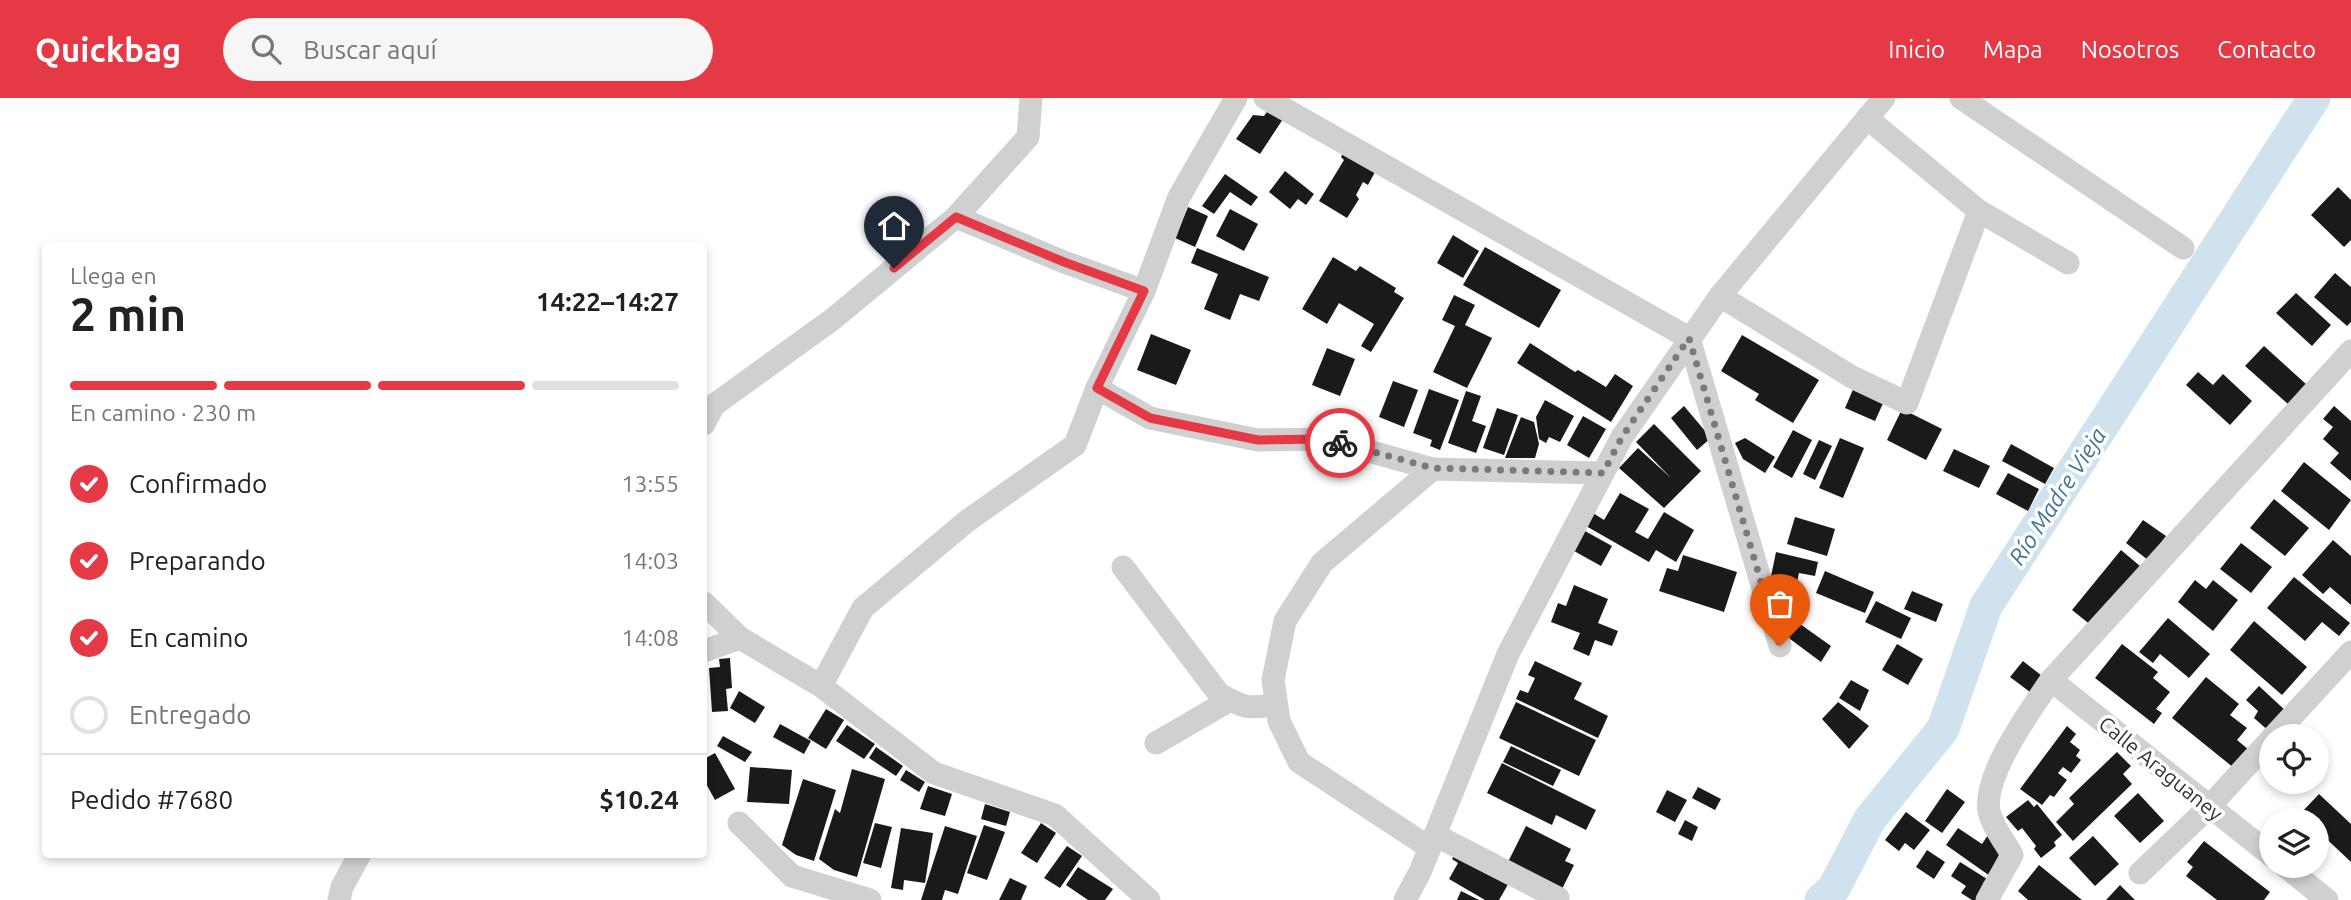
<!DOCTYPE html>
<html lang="es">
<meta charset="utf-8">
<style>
body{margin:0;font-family:Ubuntu,sans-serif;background:#f6f6f6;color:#222;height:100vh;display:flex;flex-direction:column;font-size:26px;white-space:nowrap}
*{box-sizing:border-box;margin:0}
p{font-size:23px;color:#767676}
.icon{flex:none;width:38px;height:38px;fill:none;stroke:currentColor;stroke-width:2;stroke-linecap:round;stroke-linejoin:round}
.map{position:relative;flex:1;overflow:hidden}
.side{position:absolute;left:42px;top:144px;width:665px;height:616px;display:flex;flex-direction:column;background:#fff;border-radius:7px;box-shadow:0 4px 10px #0003}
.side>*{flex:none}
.buttons{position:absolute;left:2259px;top:626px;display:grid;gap:14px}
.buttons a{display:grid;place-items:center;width:70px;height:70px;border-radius:50%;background:#fff;box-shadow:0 4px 10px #0003;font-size:35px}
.pin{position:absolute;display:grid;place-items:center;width:60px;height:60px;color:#fff;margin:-72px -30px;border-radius:50% 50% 50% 0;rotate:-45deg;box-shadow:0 0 7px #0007}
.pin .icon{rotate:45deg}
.courier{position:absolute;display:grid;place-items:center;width:70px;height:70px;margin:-35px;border:5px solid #e63946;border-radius:50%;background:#fff;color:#222;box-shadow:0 2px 9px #0007}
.summary em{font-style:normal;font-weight:600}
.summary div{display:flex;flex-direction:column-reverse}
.summary{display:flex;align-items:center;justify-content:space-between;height:119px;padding:0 28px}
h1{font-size:46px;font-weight:600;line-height:52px}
.bar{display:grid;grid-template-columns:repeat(4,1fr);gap:10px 7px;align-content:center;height:84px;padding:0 28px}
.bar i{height:9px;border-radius:5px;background:#e0e0e0}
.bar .selected{background:#e63946}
.bar p{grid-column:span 4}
.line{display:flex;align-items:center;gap:18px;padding:0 28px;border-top:2px solid #e0e0e0}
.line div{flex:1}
ol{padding:0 28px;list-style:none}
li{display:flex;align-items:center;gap:21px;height:77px}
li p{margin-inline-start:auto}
li .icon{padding:7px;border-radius:50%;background:#e63946;color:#fff;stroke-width:4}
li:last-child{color:#767676}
li i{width:38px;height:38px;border:4px solid #e0e0e0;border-radius:50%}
header{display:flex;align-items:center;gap:42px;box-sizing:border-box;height:98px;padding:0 35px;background:#e63946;color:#fff}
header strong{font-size:33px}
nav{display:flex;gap:38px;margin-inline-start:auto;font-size:24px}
.search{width:490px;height:63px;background:#f6f6f6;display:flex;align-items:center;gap:18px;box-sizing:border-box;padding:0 24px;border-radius:38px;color:#767676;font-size:26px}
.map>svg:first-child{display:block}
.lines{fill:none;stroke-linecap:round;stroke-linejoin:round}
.river{stroke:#cfe2ee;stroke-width:33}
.building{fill:#1a1a1a}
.street{stroke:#d0d0d0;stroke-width:23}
.done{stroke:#7a7a7a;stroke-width:7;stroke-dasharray:0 12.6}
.route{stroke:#e63946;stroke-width:9}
.labels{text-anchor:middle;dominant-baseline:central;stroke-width:7;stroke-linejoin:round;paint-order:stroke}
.street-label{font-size:21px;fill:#333;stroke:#fff}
.water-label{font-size:23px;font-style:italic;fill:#3f7597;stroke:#fff}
</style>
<header>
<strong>Quickbag</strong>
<div class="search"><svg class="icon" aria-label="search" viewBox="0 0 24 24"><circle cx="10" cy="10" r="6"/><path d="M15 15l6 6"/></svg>Buscar aquí</div>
<nav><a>Inicio</a><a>Mapa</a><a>Nosotros</a><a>Contacto</a></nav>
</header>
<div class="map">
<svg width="2351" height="802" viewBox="0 0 2351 802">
<rect width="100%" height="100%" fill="#fff"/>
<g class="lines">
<path class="river" d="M 1821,802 L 1834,790 L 1870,721 L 1943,631 L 1986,508 L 2314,0"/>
</g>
<g class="building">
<path d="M 1269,11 L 1283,21 L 1260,56 L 1236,41 L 1253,17 L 1264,18 Z"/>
<path d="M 1345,51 L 1375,74 L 1368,87 L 1363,84 L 1356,97 L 1359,101 L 1347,120 L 1319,103 L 1344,62 L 1341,59 Z"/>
<path d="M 1285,73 L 1314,96 L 1306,107 L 1298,101 L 1290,111 L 1269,94 Z"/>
<path d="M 1225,76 L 1258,99 L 1251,108 L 1230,94 L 1214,116 L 1202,108 Z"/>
<path d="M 2338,89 L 2351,102 L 2351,142 L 2344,149 L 2311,117 Z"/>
<path d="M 1188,109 L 1208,118 L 1195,149 L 1175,140 Z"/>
<path d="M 1230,111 L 1258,126 L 1244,153 L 1216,138 Z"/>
<path d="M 1453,137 L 1479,153 L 1463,180 L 1437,165 Z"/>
<path d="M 1485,149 L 1561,192 L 1539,230 L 1463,187 Z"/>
<path d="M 1197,150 L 1269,179 L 1259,203 L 1240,196 L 1230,222 L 1204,211 L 1218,176 L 1191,165 Z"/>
<path d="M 1333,159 L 1356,173 L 1360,168 L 1396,190 L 1394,194 L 1404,200 L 1371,254 L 1361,248 L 1374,226 L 1339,205 L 1327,226 L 1302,211 Z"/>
<path d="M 2335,175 L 2351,189 L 2351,224 L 2347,228 L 2314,199 Z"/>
<path d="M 2296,195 L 2331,227 L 2312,248 L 2276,215 Z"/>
<path d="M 1454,197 L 1475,207 L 1465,227 L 1492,240 L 1467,290 L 1433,274 L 1455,228 L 1442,222 Z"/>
<path d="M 1151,236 L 1191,252 L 1176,287 L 1137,272 Z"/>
<path d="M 1742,237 L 1819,282 L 1793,325 L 1755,302 L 1759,296 L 1721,273 Z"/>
<path d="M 1530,245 L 1575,274 L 1578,272 L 1606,289 L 1615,276 L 1633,288 L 1611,324 L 1517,265 Z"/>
<path d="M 2264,248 L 2307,287 L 2289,307 L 2245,268 Z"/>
<path d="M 1327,250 L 1355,261 L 1340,298 L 1312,287 Z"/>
<path d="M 2198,274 L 2213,287 L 2223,276 L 2252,303 L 2230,327 L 2186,287 Z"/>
<path d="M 1393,283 L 1418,292 L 1404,329 L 1379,319 Z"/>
<path d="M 1855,287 L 1885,301 L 1875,323 L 1845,310 Z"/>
<path d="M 1429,291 L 1459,302 L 1440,352 L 1430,348 L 1432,342 L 1413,335 Z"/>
<path d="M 1466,293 L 1481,298 L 1472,323 L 1486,328 L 1476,355 L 1448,345 Z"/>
<path d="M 1545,302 L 1574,318 L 1560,344 L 1549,339 L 1546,345 L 1539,341 L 1536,319 Z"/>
<path d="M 1684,308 L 1711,340 L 1697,352 L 1671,320 Z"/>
<path d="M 2334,308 L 2351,323 L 2351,383 L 2330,365 L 2339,355 L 2323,341 L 2333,329 L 2323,321 Z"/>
<path d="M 1497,310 L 1518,317 L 1504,357 L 1483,350 Z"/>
<path d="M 1902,311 L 1942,331 L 1926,362 L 1887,342 Z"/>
<path d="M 1583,318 L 1606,331 L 1589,360 L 1567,347 Z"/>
<path d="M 1521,319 L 1534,324 L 1539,346 L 1535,360 L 1505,360 Z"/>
<path d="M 1654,326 L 1701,373 L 1664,410 L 1619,370 L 1638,350 L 1671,380 L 1636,344 Z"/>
<path d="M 1793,332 L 1812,342 L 1792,380 L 1773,369 Z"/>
<path d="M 1745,340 L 1775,359 L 1765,375 L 1743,361 L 1735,345 Z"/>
<path d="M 1840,340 L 1864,350 L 1843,400 L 1819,390 Z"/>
<path d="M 1819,342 L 1832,348 L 1815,382 L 1803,376 Z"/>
<path d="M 2011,346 L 2054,370 L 2045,386 L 2002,363 Z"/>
<path d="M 1954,351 L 1990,368 L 1979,390 L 1943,373 Z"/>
<path d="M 2304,364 L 2351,402 L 2329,432 L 2281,393 Z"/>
<path d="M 2008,375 L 2039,391 L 2028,413 L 1996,396 Z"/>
<path d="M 1620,395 L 1649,411 L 1635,434 L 1648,441 L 1664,414 L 1694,432 L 1676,464 L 1656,452 L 1649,464 L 1586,428 L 1593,415 L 1604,422 Z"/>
<path d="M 2274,401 L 2309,430 L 2285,458 L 2250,430 Z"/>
<path d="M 1795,419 L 1835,431 L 1827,458 L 1787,446 Z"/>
<path d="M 2143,422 L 2166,438 L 2148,462 L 2126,445 Z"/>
<path d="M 1585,433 L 1612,448 L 1601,468 L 1574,453 Z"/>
<path d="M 2333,442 L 2351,458 L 2351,507 L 2330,489 L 2323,496 L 2302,477 Z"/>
<path d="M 2241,445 L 2272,469 L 2251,495 L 2220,471 Z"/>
<path d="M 2121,452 L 2140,468 L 2092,528 L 2072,512 Z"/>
<path d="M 1776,454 L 1818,464 L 1815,478 L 1799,475 L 1795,493 L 1769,488 Z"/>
<path d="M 1683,457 L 1737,474 L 1724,514 L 1659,493 L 1667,470 L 1678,473 Z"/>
<path d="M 1825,473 L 1874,494 L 1865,515 L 1816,495 Z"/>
<path d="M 2294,479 L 2350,525 L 2339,538 L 2322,524 L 2305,543 L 2267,510 Z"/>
<path d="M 2195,482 L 2206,491 L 2213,482 L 2238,502 L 2213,533 L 2178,504 Z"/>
<path d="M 1574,487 L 1608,501 L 1598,525 L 1618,533 L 1612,548 L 1595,542 L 1589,558 L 1573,551 L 1580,535 L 1551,524 L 1558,505 L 1566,508 Z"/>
<path d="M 1912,493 L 1943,506 L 1936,524 L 1904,511 Z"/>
<path d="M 1876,503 L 1911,520 L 1901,541 L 1865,524 Z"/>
<path d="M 1786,516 L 1831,548 L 1821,564 L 1782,535 Z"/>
<path d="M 2168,520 L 2210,556 L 2189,580 L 2160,556 L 2153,565 L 2139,554 Z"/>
<path d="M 2254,523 L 2307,569 L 2282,597 L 2230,552 Z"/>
<path d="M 1897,546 L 1923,561 L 1908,587 L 1882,572 Z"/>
<path d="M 2122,546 L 2158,574 L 2153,580 L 2170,594 L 2156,611 L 2162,615 L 2154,626 L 2095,580 Z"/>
<path d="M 730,560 L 732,590 L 726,591 L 728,613 L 712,614 L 709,570 L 720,569 L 719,561 Z"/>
<path d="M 1535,563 L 1582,585 L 1574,601 L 1608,618 L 1598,640 L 1516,601 L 1520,592 L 1528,595 L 1535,580 L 1528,577 Z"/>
<path d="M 2023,563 L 2042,578 L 2030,594 L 2010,579 Z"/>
<path d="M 2206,579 L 2239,606 L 2230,617 L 2247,630 L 2237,642 L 2249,652 L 2234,670 L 2172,620 Z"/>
<path d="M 1851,582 L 1869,592 L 1860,613 L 1839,600 Z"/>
<path d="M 2259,588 L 2287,614 L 2270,634 L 2254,620 L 2258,613 L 2246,602 Z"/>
<path d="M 739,593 L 765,609 L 755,625 L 730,610 Z"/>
<path d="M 1516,604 L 1596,642 L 1579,678 L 1499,640 Z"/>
<path d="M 1838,604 L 1869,628 L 1849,651 L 1822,621 Z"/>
<path d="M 826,611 L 844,622 L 826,651 L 808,640 Z"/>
<path d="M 780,626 L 811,643 L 804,656 L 773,639 Z"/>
<path d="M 847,627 L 875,646 L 864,661 L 836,643 Z"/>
<path d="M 2067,628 L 2076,636 L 2070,644 L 2080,652 L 2076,658 L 2081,662 L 2071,675 L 2063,669 L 2058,675 L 2067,682 L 2054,699 L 2050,697 L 2042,707 L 2020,691 Z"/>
<path d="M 723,638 L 752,654 L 745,664 L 717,648 Z"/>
<path d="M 1511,648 L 1561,672 L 1553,688 L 1503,664 Z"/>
<path d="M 876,649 L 903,668 L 896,678 L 869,660 Z"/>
<path d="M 2117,654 L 2131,668 L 2123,676 L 2132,686 L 2073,743 L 2056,724 L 2074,706 L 2069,700 Z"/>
<path d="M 715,655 L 735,691 L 715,702 L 704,682 L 704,661 Z"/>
<path d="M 1502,665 L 1596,712 L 1586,732 L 1556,717 L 1552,727 L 1487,695 Z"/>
<path d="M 750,669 L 792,672 L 789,706 L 747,704 Z"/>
<path d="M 852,671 L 885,681 L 857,779 L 834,772 L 819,761 L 835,711 L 840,715 Z"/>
<path d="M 906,672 L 925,684 L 919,694 L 900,682 Z"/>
<path d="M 803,681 L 836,692 L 814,763 L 796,757 L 782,747 Z"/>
<path d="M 928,688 L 952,696 L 945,718 L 920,711 Z"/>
<path d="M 1698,689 L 1721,701 L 1715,712 L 1692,700 Z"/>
<path d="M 1947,691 L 1965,704 L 1942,735 L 1925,723 Z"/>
<path d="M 1667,692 L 1687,702 L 1675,724 L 1656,714 Z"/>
<path d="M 2138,695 L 2164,723 L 2140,745 L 2114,718 Z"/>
<path d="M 2319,696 L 2351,726 L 2351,764 L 2317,732 L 2317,723 L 2308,723 L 2300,716 Z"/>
<path d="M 2028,702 L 2034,709 L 2037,706 L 2062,737 L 2054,744 L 2056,748 L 2041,760 L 2034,751 L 2036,748 L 2022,730 L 2018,733 L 2006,719 Z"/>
<path d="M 985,706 L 1010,714 L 1006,728 L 981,721 Z"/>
<path d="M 1906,714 L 1930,732 L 1914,752 L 1905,745 L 1899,753 L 1885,742 Z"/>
<path d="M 1685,722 L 1698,729 L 1692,743 L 1678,736 Z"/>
<path d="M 875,725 L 892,729 L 881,770 L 863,765 Z"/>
<path d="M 1041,725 L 1056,735 L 1037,765 L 1021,755 Z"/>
<path d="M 984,727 L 1005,734 L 987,782 L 967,775 Z"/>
<path d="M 945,728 L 977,738 L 958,796 L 945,792 L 942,802 L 921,802 Z"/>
<path d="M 1526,728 L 1571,751 L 1565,763 L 1574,767 L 1561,793 L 1507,766 Z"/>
<path d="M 901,730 L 933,735 L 925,785 L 904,782 L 903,792 L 891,790 Z"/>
<path d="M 1958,730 L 1982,746 L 1990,734 L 2003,759 L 1990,778 L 1946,747 Z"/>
<path d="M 2093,738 L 2119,766 L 2095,788 L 2069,760 Z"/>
<path d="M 2204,743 L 2270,794 L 2264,802 L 2217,802 L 2186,778 L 2193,769 L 2187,764 Z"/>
<path d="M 1067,748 L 1082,758 L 1060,790 L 1044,780 Z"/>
<path d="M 1457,752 L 1510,783 L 1499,802 L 1485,802 L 1449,781 L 1458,765 L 1452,761 Z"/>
<path d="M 1927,752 L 1945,764 L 1934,781 L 1916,769 Z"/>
<path d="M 1960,764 L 1987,781 L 1983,785 L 1989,789 L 1980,802 L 1972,802 L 1961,795 L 1966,788 L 1951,778 Z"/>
<path d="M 2039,767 L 2082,802 L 2028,802 L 2018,793 Z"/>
<path d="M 1078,769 L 1113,791 L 1105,802 L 1088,802 L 1066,787 Z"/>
<path d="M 1010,780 L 1027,788 L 1021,802 L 999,802 Z"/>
<path d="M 2120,787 L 2135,802 L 2106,802 Z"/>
<path d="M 1461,793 L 1479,802 L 1457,802 Z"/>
</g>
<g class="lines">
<g class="street">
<path d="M 1265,0 L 1689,240 L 1780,548"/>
<path d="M 1961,0 L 2183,150"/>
<path d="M 1867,20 L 1979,113 L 2068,165"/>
<path d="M 956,119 L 1064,164 L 1144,193"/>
<path d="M 1720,198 L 1852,279 L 1907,305 L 1979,113"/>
<path d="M 1097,290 L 1150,320 L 1258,342 L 1325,341 L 1433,371"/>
<path d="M 704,326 L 714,307 L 833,221 L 956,119 L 1028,39 L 1031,0"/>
<path d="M 1123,469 L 1219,596 C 1242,609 1249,612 1275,606"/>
<path d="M 704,505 L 740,540"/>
<path d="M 704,553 L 740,540 L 821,588 L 863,510 L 967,423 L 1075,347 L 1097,290 L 1144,193 L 1179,99 L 1236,0"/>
<path d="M 2051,582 L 2272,758"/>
<path d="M 821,588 L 934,675 L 1055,717 L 1149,802"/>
<path d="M 2273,639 L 2351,554"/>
<path d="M 1156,645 L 1230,602"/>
<path d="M 739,725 L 792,778 L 870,802"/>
<path d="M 1435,737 L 1558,800 L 1558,802"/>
<path d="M 1430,750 L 1299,664 L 1279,623 L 1273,582 L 1285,523 L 1322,465 L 1433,371 L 1603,375"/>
<path d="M 2285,768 L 2327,802"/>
<path d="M 2140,775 L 2209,709 L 2272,640"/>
<path d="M 339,802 L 342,789 L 360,756"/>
<path d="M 1405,802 L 1420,774 L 1508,556 L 1622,339 L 1720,198 L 1884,0"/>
<path d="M 1987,802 L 2012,757 C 2005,744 1992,728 1989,713 C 1983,677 2030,613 2051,582 L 2351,253"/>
</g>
</g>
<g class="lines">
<path class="done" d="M 1340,345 L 1433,370 L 1603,375 L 1622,339 L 1689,240 L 1780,548"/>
<path class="route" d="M 894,170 L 956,119 L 1064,164 L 1144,193 L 1097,290 L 1150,320 L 1258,342 L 1325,341 L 1340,345"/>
</g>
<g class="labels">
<g class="street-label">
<text transform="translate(2161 670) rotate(39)">Calle Araguaney</text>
</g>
<g class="water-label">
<text transform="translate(2057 398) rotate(-57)">Río Madre Vieja</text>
</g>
</g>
</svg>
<div class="buttons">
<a><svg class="icon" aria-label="locate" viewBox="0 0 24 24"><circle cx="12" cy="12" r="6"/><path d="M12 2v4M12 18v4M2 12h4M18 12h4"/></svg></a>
<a><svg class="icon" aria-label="layers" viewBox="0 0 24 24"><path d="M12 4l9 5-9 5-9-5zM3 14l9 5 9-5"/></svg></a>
</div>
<div class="pin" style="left:1780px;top:548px;background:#ea580c"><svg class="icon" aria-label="bag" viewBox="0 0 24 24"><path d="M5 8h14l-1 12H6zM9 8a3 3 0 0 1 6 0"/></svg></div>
<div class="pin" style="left:894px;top:170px;background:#1f2937"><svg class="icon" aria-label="home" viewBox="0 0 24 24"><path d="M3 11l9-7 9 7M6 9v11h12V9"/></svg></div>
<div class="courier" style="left:1340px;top:345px"><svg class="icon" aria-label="bike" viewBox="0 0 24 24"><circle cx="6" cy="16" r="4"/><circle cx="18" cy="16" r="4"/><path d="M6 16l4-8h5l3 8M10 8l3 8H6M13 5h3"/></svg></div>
<section class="side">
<div class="summary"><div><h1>2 min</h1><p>Llega en</p></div><em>14:22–14:27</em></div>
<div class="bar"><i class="selected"></i><i class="selected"></i><i class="selected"></i><i></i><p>En camino · 230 m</p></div>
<ol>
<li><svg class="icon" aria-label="check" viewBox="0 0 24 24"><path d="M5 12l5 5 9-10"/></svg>Confirmado<p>13:55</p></li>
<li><svg class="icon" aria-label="check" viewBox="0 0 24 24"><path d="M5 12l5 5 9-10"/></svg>Preparando<p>14:03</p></li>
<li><svg class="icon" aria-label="check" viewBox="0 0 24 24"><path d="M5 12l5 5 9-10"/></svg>En camino<p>14:08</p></li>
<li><i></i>Entregado</li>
</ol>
<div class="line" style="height:91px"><div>Pedido #7680</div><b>$10.24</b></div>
</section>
</div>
